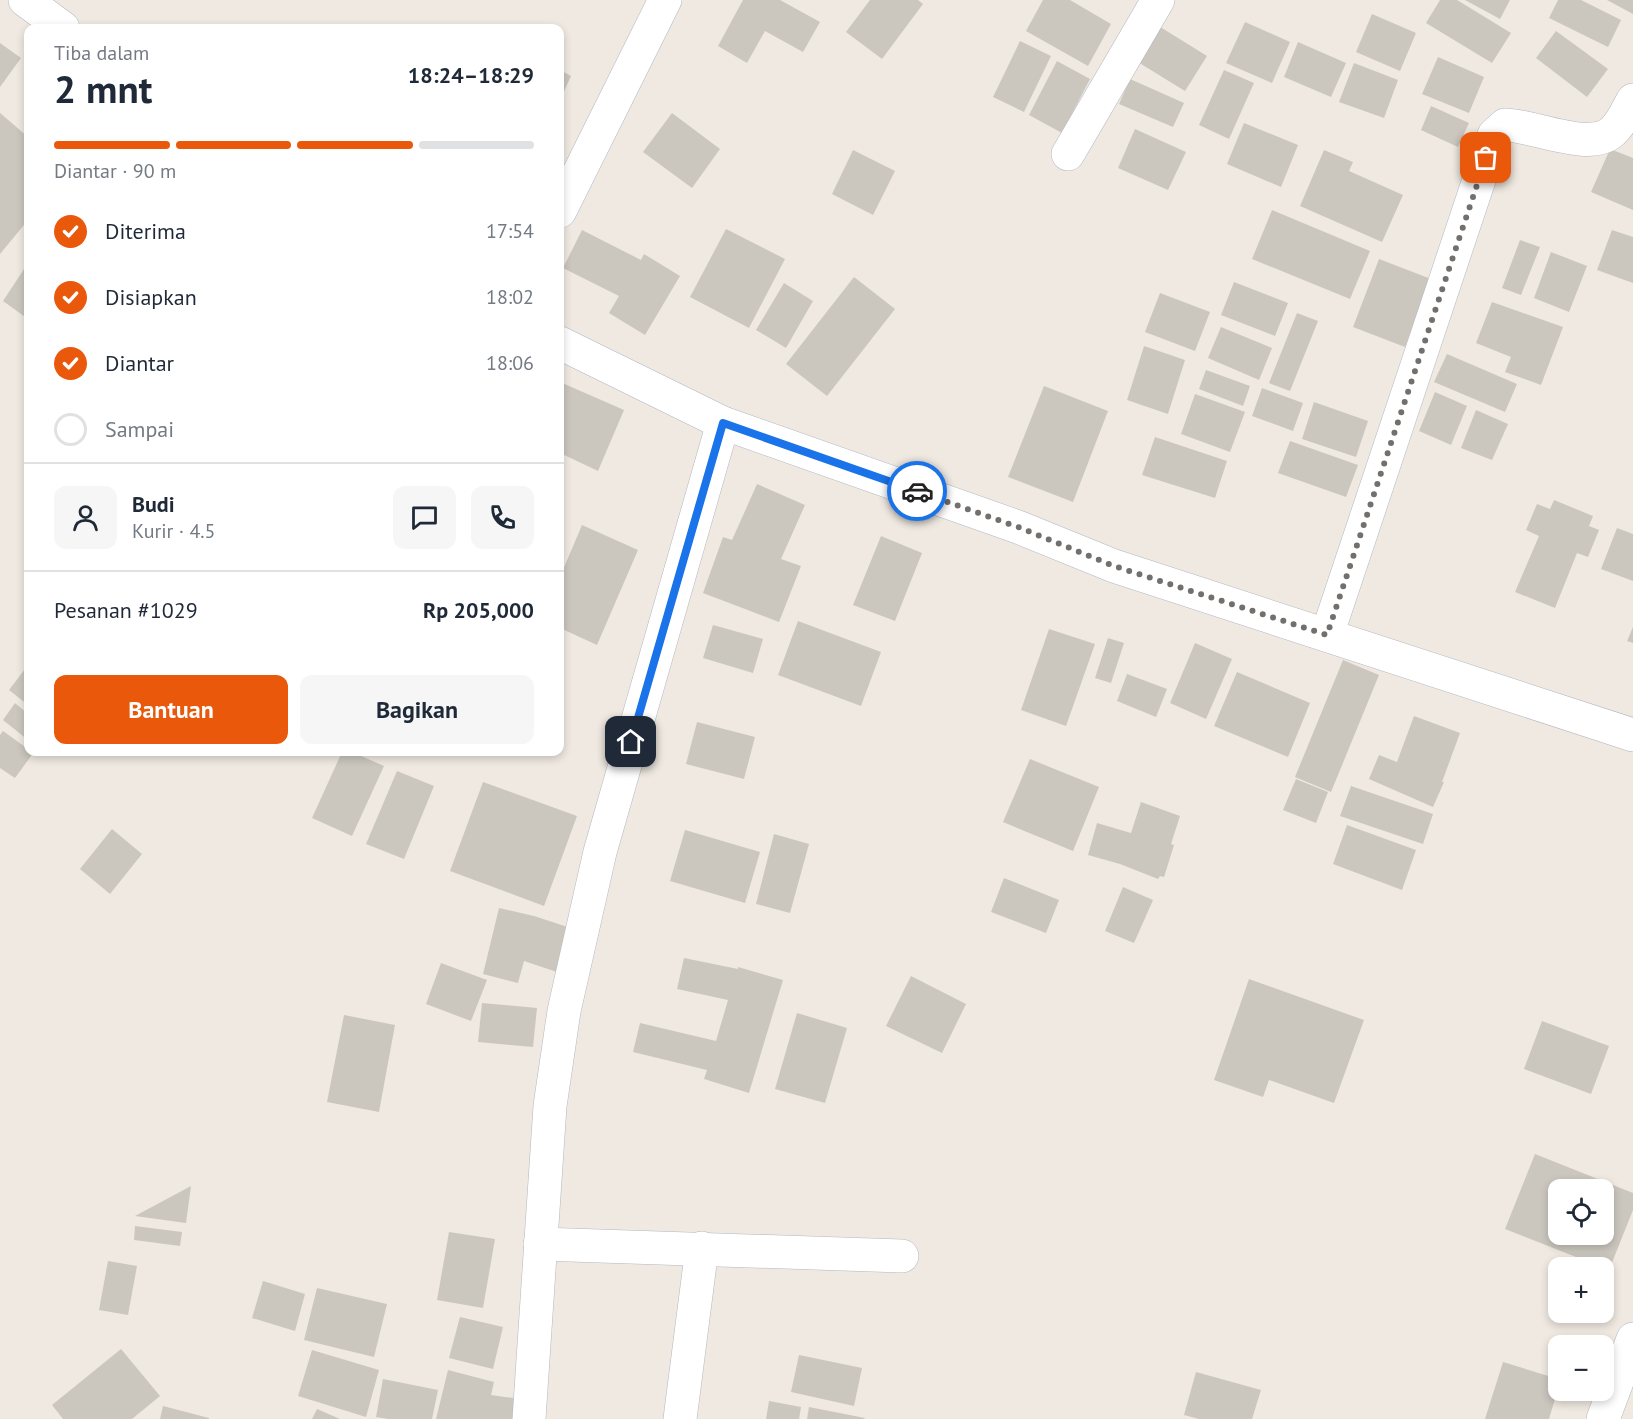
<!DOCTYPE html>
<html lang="id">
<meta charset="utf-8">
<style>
body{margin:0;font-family:"PT Sans",sans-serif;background:#f6f6f7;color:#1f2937;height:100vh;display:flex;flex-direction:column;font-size:22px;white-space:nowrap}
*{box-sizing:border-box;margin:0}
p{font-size:20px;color:#747a83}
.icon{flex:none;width:33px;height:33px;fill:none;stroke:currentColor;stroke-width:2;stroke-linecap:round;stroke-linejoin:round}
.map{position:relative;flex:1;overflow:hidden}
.drawer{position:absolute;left:24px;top:24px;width:540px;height:732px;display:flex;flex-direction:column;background:#fff;border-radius:12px;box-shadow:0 3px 9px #0003}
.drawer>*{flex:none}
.tools{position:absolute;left:1548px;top:1179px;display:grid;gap:12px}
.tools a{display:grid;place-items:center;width:66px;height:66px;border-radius:12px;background:#fff;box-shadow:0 3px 9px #0003;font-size:30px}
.pin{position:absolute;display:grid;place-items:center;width:51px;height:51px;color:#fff;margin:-26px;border-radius:12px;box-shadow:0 3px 9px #0006}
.courier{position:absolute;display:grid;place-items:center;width:60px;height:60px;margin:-30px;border:4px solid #1a73e8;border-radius:50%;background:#fff;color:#222;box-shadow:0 2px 8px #0007}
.overview em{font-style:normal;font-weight:800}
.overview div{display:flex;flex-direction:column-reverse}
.overview{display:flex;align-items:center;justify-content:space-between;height:102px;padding:0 30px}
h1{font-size:39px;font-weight:800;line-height:45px}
.bar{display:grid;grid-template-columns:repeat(4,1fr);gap:9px 6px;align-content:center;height:72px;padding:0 30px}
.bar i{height:8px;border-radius:4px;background:#e0e1e3}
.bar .selected{background:#ea580c}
.bar p{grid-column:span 4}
.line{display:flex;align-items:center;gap:15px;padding:0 30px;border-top:2px solid #e0e1e3}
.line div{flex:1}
.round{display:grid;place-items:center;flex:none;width:63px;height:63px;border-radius:12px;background:#f6f6f7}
ol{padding:0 30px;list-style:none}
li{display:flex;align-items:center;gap:18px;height:66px}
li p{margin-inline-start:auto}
li .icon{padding:6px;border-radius:50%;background:#ea580c;color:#fff;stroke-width:4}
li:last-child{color:#747a83}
li i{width:33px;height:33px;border:3px solid #e0e1e3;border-radius:50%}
.button{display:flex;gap:12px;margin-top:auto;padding:12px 30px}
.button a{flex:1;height:69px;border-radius:12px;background:#ea580c;color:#fff;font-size:24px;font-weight:800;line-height:69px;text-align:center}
.button a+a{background:#f6f6f7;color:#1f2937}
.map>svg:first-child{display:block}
.building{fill:#cbc7bf;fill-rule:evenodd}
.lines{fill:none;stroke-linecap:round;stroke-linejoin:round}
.minor-casing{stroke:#b4b7c1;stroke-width:34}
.minor{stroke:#fff;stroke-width:33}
.done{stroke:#726f6d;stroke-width:6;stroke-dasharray:0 10.8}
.route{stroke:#1a73e8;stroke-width:8}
</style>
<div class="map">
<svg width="1633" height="1419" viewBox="0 0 1633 1419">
<rect width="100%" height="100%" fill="#efe9e1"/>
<g class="building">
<path d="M 743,0 L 780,0 L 820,22 L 803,52 L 765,31 L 747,63 L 718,46 Z"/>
<path d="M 870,0 L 918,0 L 923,4 L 882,59 L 846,32 Z"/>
<path d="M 1043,0 L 1070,0 L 1111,24 L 1088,66 L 1026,31 Z"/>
<path d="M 1440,0 L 1457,0 L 1511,33 L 1492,63 L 1426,23 Z"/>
<path d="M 1465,0 L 1510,0 L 1500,19 Z"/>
<path d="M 1558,0 L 1581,0 L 1621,20 L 1608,47 L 1549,18 Z"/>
<path d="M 1607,0 L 1633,0 L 1633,14 Z"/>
<path d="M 1372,14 L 1416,33 L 1400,71 L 1356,52 Z"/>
<path d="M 1149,20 L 1207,56 L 1185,91 L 1128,56 Z"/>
<path d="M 1245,22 L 1290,42 L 1272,83 L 1226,63 Z"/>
<path d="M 1556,31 L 1608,69 L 1587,97 L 1536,58 Z"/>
<path d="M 1020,41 L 1051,56 L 1024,112 L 993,97 Z"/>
<path d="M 1298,42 L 1346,63 L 1331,97 L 1284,77 Z"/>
<path d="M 0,43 L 21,58 L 0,87 Z"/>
<path d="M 1438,57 L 1484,77 L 1469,113 L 1422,94 Z"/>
<path d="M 1057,61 L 1090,79 L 1062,133 L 1029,115 Z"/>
<path d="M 1354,63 L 1398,80 L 1384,118 L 1339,102 Z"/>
<path d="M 560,70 L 571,76 L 560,100 Z"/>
<path d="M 1224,70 L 1254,83 L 1229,139 L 1199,125 Z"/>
<path d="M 1130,79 L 1184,103 L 1173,127 L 1119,104 Z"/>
<path d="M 1431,106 L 1469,123 L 1458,147 L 1421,130 Z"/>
<path d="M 0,113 L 28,137 L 28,220 L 0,254 Z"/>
<path d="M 672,113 L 720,149 L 692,188 L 643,152 Z"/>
<path d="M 1244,123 L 1298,145 L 1281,187 L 1227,164 Z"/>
<path d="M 1135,129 L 1186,152 L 1168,190 L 1118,168 Z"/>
<path d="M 1610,149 L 1633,158 L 1633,210 L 1591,192 Z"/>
<path d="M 853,150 L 895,171 L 873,215 L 832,194 Z"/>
<path d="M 1324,150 L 1353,162 L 1349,171 L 1403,195 L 1382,242 L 1300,206 Z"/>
<path d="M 1272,210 L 1370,251 L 1350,299 L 1252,259 Z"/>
<path d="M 726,229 L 785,259 L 749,328 L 690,297 Z"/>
<path d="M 582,230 L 641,260 L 644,254 L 680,276 L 645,335 L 609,313 L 619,296 L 563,268 Z"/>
<path d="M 1612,230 L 1633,237 L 1633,283 L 1597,270 Z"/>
<path d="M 1520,240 L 1540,247 L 1521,295 L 1502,288 Z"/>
<path d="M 1551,252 L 1587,266 L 1569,312 L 1534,298 Z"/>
<path d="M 1379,259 L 1431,279 L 1405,347 L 1353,327 Z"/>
<path d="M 28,263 L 28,319 L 3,301 Z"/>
<path d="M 854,277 L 895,309 L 827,396 L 786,364 Z"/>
<path d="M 1234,282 L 1288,303 L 1275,336 L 1221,315 Z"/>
<path d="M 784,283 L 813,301 L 786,348 L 756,330 Z"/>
<path d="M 1160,293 L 1210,312 L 1195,351 L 1145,332 Z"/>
<path d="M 1492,302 L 1563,327 L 1541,385 L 1505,372 L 1511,357 L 1476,343 Z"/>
<path d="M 1297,313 L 1318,321 L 1290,391 L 1269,383 Z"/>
<path d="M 1221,327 L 1272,348 L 1259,380 L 1208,358 Z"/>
<path d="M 1144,346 L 1185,360 L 1168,414 L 1127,400 Z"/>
<path d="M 1447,354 L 1517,384 L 1505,412 L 1434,382 Z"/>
<path d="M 1206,370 L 1250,386 L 1243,406 L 1199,389 Z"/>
<path d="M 560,382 L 624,410 L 598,471 L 560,453 Z"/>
<path d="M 1044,386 L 1108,411 L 1073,502 L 1008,477 Z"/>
<path d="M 1262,388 L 1303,403 L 1293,431 L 1252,416 Z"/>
<path d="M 1435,392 L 1467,406 L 1451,445 L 1419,431 Z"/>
<path d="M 1195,394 L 1245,412 L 1230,452 L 1181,434 Z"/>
<path d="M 1314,402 L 1368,421 L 1356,457 L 1302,439 Z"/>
<path d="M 1476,410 L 1508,424 L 1492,460 L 1461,448 Z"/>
<path d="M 1155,437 L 1227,461 L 1215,498 L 1142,475 Z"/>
<path d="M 1290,441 L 1358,465 L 1346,497 L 1278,473 Z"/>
<path d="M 757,484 L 805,505 L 781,559 L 801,566 L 779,622 L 703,593 L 723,537 L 732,540 Z"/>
<path d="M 1554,500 L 1593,516 L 1589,526 L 1599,530 L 1588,557 L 1577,553 L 1555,608 L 1515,592 L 1539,536 L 1526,530 L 1537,504 L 1550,509 Z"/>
<path d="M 582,525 L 638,550 L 597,645 L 560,628 L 560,577 Z"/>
<path d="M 1617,528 L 1633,534 L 1633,581 L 1601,569 Z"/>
<path d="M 881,536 L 922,553 L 895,621 L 853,605 Z"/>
<path d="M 798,621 L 881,652 L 861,706 L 778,675 Z"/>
<path d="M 713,625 L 763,639 L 753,673 L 703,658 Z"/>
<path d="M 1633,627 L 1633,643 L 1627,641 Z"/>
<path d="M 1049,629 L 1095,644 L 1066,726 L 1021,710 Z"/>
<path d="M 1108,638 L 1124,643 L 1111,683 L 1095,678 Z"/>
<path d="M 1195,643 L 1232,659 L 1206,719 L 1170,703 Z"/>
<path d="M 1343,660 L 1379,675 L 1331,792 L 1295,777 Z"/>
<path d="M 28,665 L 28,705 L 9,690 Z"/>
<path d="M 1237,672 L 1310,703 L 1288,757 L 1214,726 Z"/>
<path d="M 1127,674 L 1167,689 L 1156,717 L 1117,701 Z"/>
<path d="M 15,703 L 28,714 L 28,740 L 3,720 Z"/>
<path d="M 1414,716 L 1460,733 L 1442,782 L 1444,782 L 1433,807 L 1369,779 L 1379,755 L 1397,762 Z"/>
<path d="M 697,722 L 755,737 L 744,779 L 686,764 Z"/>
<path d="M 3,731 L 28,749 L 28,752 L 34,752 L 15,778 L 0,768 L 0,735 Z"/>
<path d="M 342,752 L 352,752 L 384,766 L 352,836 L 312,818 Z"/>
<path d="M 1030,759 L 1099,787 L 1073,851 L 1003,822 Z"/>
<path d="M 397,771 L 434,786 L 404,859 L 366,844 Z"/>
<path d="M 1296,779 L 1328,792 L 1316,823 L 1283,810 Z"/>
<path d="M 483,782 L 577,816 L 544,906 L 450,871 Z"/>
<path d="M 1351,786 L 1433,814 L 1423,844 L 1340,816 Z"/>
<path d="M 1141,802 L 1180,816 L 1171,844 L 1174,845 L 1164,877 L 1160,876 L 1158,879 L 1120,864 L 1088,855 L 1097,823 L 1131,833 Z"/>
<path d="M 1347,825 L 1416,850 L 1402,890 L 1333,864 Z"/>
<path d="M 112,829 L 142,854 L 110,894 L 80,869 Z"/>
<path d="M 685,830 L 760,852 L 745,903 L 670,881 Z"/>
<path d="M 774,834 L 809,844 L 790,913 L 756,904 Z"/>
<path d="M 1004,878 L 1059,900 L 1046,933 L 991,912 Z"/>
<path d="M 1123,887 L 1153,900 L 1134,943 L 1105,931 Z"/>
<path d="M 499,908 L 534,916 L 580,931 L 566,975 L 524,961 L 518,983 L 483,974 Z"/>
<path d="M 684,958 L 738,969 L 738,967 L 783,980 L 749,1093 L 704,1079 L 707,1070 L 633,1052 L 640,1023 L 716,1041 L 728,1000 L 677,989 Z"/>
<path d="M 441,963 L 487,980 L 471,1021 L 426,1004 Z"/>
<path d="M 911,976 L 966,1004 L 942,1053 L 886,1026 Z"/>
<path d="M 1249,979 L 1364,1020 L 1334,1103 L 1269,1080 L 1263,1097 L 1214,1080 Z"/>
<path d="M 482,1003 L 537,1008 L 533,1047 L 478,1042 Z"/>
<path d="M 797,1013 L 847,1028 L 825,1103 L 775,1089 Z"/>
<path d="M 344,1015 L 395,1025 L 379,1112 L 327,1102 Z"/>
<path d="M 1542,1021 L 1609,1046 L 1591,1094 L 1524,1069 Z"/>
<path d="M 1535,1154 L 1633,1193 L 1633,1210 L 1609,1270 L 1505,1229 ZM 1558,1190 L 1604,1190 L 1604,1234 L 1558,1234 Z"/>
<path d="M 191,1186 L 186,1223 L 135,1216 Z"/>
<path d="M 135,1226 L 182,1232 L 180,1246 L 134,1240 Z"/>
<path d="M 449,1232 L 495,1239 L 483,1308 L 437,1300 Z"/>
<path d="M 108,1261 L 137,1266 L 128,1315 L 99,1310 Z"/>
<path d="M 263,1281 L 305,1294 L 295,1331 L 252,1318 Z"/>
<path d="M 317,1288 L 387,1304 L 374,1357 L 304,1340 Z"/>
<path d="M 460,1317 L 503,1327 L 493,1369 L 449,1358 Z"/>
<path d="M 121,1349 L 160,1396 L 132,1419 L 63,1419 L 52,1405 Z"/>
<path d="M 312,1350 L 379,1370 L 366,1417 L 298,1396 Z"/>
<path d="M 799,1355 L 862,1368 L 854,1406 L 791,1392 Z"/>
<path d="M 1503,1362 L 1558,1379 L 1558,1389 L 1549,1419 L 1485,1419 Z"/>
<path d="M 448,1370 L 494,1382 L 491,1395 L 527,1400 L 524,1419 L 436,1419 Z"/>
<path d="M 1196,1372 L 1261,1390 L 1252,1419 L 1199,1419 L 1184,1415 Z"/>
<path d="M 383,1379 L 438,1390 L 432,1419 L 388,1419 L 376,1417 Z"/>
<path d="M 769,1401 L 801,1407 L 799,1419 L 766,1419 Z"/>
<path d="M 163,1406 L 209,1418 L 209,1419 L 160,1419 Z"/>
<path d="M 809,1407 L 865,1418 L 864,1419 L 807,1419 Z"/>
<path d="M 317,1409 L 340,1419 L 312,1419 Z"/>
</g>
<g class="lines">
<defs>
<g id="minor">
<path d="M 25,0 L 63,28"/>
<path d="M 1068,154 L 1158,0"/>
<path d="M 560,211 L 665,0"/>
<path d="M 560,343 L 723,423 L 1018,527 L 1114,566 L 1633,735"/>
<path d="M 1327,635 L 1494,135 L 1505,125 C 1534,125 1590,153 1613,131 C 1622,123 1627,110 1633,100"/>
<path d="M 540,1244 L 902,1256"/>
<path d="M 529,1419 L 550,1106 L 564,1011 L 600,852 L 723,423"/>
<path d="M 680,1419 L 702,1248"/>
<path d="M 1603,1419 L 1633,1339"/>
</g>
</defs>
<use href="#minor" class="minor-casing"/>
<use href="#minor" class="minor"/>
</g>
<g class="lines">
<path class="done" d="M 917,491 L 1018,527 L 1114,566 L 1327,635 L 1486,158"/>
<path class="route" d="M 631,742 L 723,423 L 917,491"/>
</g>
</svg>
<div class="tools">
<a><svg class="icon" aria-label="locate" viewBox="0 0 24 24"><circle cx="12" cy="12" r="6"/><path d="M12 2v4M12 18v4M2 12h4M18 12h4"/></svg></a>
<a>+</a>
<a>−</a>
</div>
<div class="pin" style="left:1486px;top:158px;background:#ea580c"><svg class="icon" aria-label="bag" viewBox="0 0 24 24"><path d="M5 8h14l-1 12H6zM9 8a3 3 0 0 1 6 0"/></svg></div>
<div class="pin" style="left:631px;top:742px;background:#1f2937"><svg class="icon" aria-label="home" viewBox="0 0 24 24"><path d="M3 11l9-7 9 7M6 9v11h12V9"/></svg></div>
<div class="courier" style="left:917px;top:491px"><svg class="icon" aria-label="car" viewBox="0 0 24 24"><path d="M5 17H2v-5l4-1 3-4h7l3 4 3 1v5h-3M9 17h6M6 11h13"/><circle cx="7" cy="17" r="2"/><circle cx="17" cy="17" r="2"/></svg></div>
<section class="drawer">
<div class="overview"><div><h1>2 mnt</h1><p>Tiba dalam</p></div><em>18:24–18:29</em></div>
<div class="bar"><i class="selected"></i><i class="selected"></i><i class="selected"></i><i></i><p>Diantar · 90 m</p></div>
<ol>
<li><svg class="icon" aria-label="check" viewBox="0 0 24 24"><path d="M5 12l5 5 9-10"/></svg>Diterima<p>17:54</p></li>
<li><svg class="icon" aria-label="check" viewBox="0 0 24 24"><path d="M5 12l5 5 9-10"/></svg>Disiapkan<p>18:02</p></li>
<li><svg class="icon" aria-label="check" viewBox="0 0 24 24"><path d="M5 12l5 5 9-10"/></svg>Diantar<p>18:06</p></li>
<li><i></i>Sampai</li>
</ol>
<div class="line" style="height:108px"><a class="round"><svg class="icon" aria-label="person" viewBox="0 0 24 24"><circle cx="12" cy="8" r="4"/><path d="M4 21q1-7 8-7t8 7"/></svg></a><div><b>Budi</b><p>Kurir · 4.5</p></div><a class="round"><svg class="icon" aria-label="chat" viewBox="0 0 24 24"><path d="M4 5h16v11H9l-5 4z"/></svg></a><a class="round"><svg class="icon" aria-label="phone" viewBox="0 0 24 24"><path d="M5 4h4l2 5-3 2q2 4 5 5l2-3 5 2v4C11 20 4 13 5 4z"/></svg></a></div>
<div class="line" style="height:78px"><div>Pesanan #1029</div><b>Rp 205,000</b></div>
<div class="button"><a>Bantuan</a><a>Bagikan</a></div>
</section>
</div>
